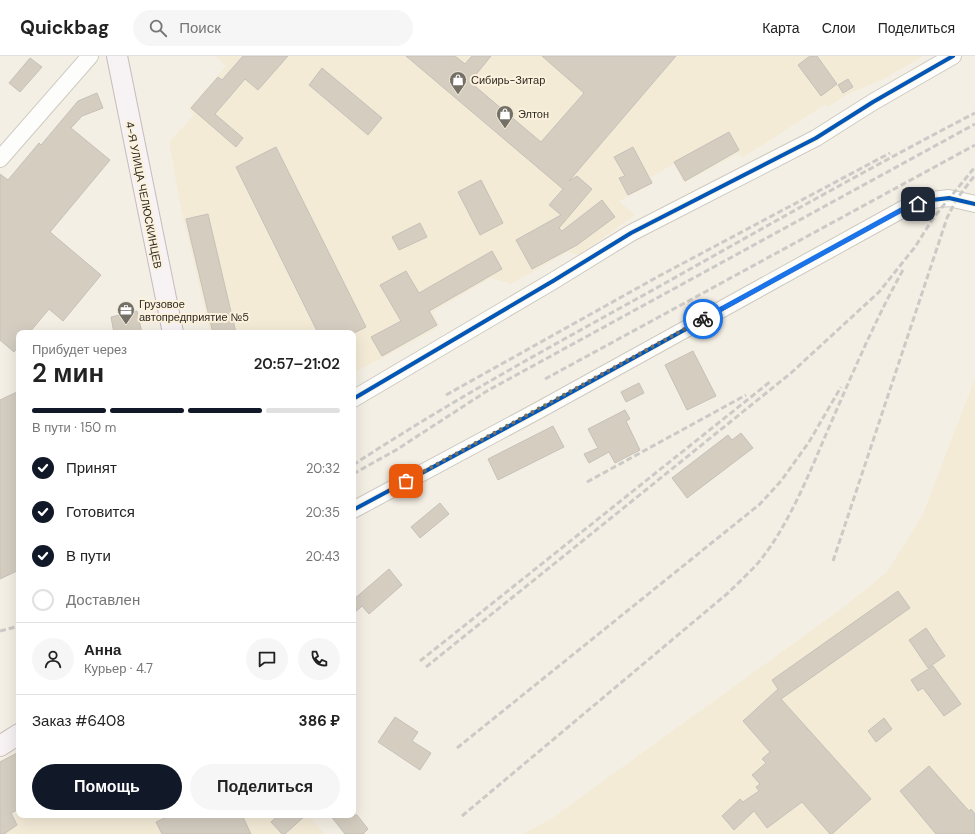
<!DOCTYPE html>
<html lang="ru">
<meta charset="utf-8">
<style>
body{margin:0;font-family:"DM Sans",sans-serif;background:#f6f6f6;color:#222;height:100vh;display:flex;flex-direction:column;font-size:15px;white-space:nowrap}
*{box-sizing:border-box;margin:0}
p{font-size:13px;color:#767676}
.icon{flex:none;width:22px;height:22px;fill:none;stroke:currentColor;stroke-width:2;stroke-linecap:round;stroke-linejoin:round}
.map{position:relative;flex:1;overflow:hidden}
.side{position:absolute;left:16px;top:274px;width:340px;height:488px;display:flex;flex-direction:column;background:#fff;border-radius:8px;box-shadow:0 4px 16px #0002}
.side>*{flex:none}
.pin{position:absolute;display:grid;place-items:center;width:34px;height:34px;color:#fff;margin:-17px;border-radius:8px;box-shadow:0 2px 6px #0006}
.courier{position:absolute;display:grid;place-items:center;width:40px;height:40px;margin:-20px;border:3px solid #1a73e8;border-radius:50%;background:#fff;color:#222;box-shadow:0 1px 5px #0007}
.summary em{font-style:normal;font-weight:600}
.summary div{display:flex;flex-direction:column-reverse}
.summary{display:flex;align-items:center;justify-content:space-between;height:68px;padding:0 16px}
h1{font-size:26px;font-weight:600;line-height:30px}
.bar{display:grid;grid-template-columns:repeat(4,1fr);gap:6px 4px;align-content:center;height:48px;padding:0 16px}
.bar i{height:5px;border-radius:3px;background:#e0e0e0}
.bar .on{background:#111827}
.bar p{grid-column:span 4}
.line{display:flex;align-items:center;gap:10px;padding:0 16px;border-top:1px solid #e0e0e0}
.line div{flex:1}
.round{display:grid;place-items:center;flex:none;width:42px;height:42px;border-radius:21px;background:#f6f6f6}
ol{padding:0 16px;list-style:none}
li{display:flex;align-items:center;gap:12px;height:44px}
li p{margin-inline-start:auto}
li .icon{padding:4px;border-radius:50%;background:#111827;color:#fff;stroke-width:4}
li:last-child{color:#767676}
li i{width:22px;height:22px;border:2px solid #e0e0e0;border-radius:50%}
.button{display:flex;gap:8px;margin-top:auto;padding:8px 16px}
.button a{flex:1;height:46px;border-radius:24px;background:#111827;color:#fff;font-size:16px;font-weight:600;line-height:46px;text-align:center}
.button a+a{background:#f6f6f6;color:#222}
header{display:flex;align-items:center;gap:24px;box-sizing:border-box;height:56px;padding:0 20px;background:#fff;border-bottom:1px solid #e0e0e0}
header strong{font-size:19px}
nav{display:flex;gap:22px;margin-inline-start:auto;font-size:14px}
.search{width:280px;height:36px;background:#f6f6f6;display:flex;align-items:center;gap:10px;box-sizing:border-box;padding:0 14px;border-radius:22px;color:#767676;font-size:15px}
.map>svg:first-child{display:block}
.built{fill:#f4ebd7}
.building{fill:#d4cdc0;stroke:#c5c1b9}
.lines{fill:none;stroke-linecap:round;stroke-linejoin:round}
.minor-casing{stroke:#cecac1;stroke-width:18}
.major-casing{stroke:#c7bbbd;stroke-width:22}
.minor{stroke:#fdfdfb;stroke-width:16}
.major{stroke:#f7f2f3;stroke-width:20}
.rail{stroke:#cccac7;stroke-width:3;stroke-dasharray:6 3;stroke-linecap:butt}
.cycleway-casing{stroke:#fbf1dd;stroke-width:6}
.cycleway{stroke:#0057b8;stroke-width:4}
.done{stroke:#747067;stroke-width:4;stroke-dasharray:0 7.2}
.route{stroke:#1a73e8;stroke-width:5}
.labels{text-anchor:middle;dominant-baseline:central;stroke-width:4;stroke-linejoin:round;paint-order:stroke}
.poi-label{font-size:11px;fill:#2f2b24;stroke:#fbf1dd;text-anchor:start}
.street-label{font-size:11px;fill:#2f2b24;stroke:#fbf1dd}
</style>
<header>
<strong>Quickbag</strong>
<div class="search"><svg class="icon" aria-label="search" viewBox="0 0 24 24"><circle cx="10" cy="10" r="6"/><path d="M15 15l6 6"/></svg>Поиск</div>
<nav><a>Карта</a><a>Слои</a><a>Поделиться</a></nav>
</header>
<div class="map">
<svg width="975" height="778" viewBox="0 0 975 778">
<rect width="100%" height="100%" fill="#f4efe4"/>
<g class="built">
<path d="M 215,0 L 923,0 L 884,23 L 846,39 L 828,51 L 826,48 L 742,102 L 739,97 L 684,127 L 674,108 L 651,121 L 654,127 L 619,145 L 635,159 L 579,199 L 568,196 L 511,228 L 491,222 L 432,256 L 440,270 L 383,302 L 353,316 L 353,277 L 210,277 L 180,148 L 169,86 L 194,59 L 188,53 L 226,10 Z"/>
<path d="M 975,322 L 975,778 L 523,778 L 552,762 L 844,551 L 887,516 L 923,458 Z"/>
<path d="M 19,694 L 19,759 L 308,759 L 325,778 L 0,778 L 0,705 Z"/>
</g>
<g class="building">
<path d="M 243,0 L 288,0 L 258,34 L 245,23 L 215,58 L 243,82 L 236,91 L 191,52 L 218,21 L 222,24 Z"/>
<path d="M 406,0 L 455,0 L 465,8 L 472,0 L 491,0 L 470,26 L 541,86 L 584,37 L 542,0 L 676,0 L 569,125 L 577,120 L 592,133 L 559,172 L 562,175 L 602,144 L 615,161 L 577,189 L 532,213 L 516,184 L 561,159 L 549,149 L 563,133 Z"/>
<path d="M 810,0 L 817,0 L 837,28 L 821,40 L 798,9 Z"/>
<path d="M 30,2 L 42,11 L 20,36 L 9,27 Z"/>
<path d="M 322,12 L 382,62 L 368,79 L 309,29 Z"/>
<path d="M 848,23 L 853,31 L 843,37 L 838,29 Z"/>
<path d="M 97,37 L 103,52 L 82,60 L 71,72 L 110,104 L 50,176 L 101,219 L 63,265 L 49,253 L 29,277 L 19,277 L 19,289 L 14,296 L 0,284 L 0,118 L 8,124 L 39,87 L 41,89 L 78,45 Z"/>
<path d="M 729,76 L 739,94 L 685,125 L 674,106 Z"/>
<path d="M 276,91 L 366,271 L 354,277 L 318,277 L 236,111 Z"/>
<path d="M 633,91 L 652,127 L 628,139 L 619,122 L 625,120 L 614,101 Z"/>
<path d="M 481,124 L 503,167 L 480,179 L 458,136 Z"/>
<path d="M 208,158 L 236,277 L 213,277 L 186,163 Z"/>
<path d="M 420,167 L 427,181 L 399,194 L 392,181 Z"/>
<path d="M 492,195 L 502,213 L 429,255 L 437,269 L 382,300 L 371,281 L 401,265 L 380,229 L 406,215 L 419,237 Z"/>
<path d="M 137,255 L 142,277 L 114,277 L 111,261 Z"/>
<path d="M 693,295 L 716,340 L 687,354 L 665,309 Z"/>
<path d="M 639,327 L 644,337 L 626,346 L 621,336 Z"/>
<path d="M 19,335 L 19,514 L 0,523 L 0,344 Z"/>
<path d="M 625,354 L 630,363 L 626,365 L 640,394 L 615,407 L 609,396 L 589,407 L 584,398 L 598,392 L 588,373 Z"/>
<path d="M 553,370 L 564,391 L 498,424 L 488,403 Z"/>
<path d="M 741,377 L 753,392 L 687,442 L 672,422 L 728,379 L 732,384 Z"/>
<path d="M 440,447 L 449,458 L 420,482 L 411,471 Z"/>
<path d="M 389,513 L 402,529 L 369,558 L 362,550 L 353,558 L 353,544 Z"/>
<path d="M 898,535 L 910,552 L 781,643 L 871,743 L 832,778 L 830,778 L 802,746 L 767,772 L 754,755 L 734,774 L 722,760 L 740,743 L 743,746 L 759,735 L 756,731 L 760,728 L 752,719 L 766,707 L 762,703 L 770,696 L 743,665 L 778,633 L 772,624 Z"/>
<path d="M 926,572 L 945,600 L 928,612 L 909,584 Z"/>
<path d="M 933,610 L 961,648 L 944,660 L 923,632 L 918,635 L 911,624 Z"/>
<path d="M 395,661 L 418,676 L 412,685 L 431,697 L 420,714 L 378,686 Z"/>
<path d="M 884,662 L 892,673 L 876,686 L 868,675 Z"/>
<path d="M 19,696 L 19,753 L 11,757 L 17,769 L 4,778 L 0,778 L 0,706 Z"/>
<path d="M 929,710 L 969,755 L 971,753 L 975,758 L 975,778 L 936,778 L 900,735 Z"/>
<path d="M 171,759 L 242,759 L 251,778 L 162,778 L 156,766 Z"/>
<path d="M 278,759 L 306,759 L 285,778 L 282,778 L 271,766 Z"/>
<path d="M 330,759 L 357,759 L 368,773 L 363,778 L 345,778 Z"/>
</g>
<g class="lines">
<defs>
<g id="minor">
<path d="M 0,103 L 90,0"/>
<path d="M 353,343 L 553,225 L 631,177 L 816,82 L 873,46 L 953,0"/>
<path d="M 353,454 L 541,353 L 905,152 L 932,144 L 949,142 L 975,148"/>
</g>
<g id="major">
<path d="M 117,0 L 173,277"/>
<path d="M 0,690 L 19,678"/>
</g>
</defs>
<use href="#minor" class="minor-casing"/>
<use href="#major" class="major-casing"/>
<use href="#minor" class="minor"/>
<use href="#major" class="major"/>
<g class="rail">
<path d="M 545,323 L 975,89"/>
<path d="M 446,339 L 659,220 L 890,97"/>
<path d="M 353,409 C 452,344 557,287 660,230 C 765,171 869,112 975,57"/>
<path d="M 353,418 L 396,394 L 487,335 L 975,68"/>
<path d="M 587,426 L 746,339"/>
<path d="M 833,505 L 947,162 L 956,144 L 975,119"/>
<path d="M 0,575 L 19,570"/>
<path d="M 420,605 L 771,325"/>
<path d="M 426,611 L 791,317 L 879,236 L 915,191 L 934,161 L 975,111"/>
<path d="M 457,692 L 760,448 L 781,425 L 809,386 L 841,331"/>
<path d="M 462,760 L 728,537 C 738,527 749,517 758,507 C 788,471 809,418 827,376 C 851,321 874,266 903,214"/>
</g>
<defs>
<g id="cycleway">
<path d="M 353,343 L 553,225 L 631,177 L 816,82 L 873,46 L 953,0"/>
<path d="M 353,454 L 541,353 L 905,152 L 932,144 L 949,142 L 975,148"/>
</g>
</defs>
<use href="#cycleway" class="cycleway-casing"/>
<use href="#cycleway" class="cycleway"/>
</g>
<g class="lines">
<path class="done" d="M 406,425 L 703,263"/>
<path class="route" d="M 703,263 L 905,152 L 918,148"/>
</g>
<defs>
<symbol id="shop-pin" viewBox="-11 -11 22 30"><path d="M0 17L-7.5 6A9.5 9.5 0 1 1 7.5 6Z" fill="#747067" stroke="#fbf1dd"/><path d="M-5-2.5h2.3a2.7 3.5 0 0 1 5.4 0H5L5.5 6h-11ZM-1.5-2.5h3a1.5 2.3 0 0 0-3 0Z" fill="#fff"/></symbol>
<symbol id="office-pin" viewBox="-11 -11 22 30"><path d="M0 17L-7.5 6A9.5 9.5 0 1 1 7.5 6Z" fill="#747067" stroke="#fbf1dd"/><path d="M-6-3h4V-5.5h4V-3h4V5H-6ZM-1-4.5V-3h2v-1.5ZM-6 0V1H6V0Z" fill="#fff"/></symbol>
</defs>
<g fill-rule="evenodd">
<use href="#shop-pin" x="448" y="14" width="20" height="27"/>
<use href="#shop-pin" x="495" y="48" width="20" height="27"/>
<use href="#office-pin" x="116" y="244" width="20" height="27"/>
</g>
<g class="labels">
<g class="poi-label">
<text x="471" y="24">Сибирь-Зитар</text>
<text x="518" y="58">Элтон</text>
<text x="139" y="248">Грузовое<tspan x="139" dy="13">автопредприятие №5</tspan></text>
</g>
<g class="street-label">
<text transform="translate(144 139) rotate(79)">4-Я УЛИЦА ЧЕЛЮСКИНЦЕВ</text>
</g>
</g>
</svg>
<div class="pin" style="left:406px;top:425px;background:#ea580c"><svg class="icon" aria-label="bag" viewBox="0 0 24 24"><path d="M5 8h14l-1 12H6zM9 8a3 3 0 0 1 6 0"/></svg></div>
<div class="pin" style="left:918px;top:148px;background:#1f2937"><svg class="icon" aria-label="home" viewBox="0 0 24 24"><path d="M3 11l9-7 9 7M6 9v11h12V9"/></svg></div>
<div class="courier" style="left:703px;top:263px"><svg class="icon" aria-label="bike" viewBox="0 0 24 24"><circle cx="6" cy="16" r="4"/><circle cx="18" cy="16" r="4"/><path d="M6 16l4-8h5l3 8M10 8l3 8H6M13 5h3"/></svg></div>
<section class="side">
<div class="summary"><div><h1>2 мин</h1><p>Прибудет через</p></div><em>20:57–21:02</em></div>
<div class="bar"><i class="on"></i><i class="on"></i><i class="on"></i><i></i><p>В пути · 150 m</p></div>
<ol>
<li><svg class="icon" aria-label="check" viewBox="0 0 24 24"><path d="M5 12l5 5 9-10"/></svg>Принят<p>20:32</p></li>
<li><svg class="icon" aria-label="check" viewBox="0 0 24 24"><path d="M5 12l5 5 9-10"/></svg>Готовится<p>20:35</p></li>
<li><svg class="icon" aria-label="check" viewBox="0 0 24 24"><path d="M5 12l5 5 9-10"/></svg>В пути<p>20:43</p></li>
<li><i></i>Доставлен</li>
</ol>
<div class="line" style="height:72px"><a class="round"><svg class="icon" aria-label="person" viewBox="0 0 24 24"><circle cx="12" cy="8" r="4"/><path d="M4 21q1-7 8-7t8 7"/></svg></a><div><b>Анна</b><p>Курьер · 4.7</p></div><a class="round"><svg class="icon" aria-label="chat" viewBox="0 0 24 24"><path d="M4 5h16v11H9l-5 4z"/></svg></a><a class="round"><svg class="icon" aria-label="phone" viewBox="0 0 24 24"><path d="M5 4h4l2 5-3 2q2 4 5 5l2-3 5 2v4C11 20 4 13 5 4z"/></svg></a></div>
<div class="line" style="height:52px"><div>Заказ #6408</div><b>386 ₽</b></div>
<div class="button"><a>Помощь</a><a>Поделиться</a></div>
</section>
</div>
